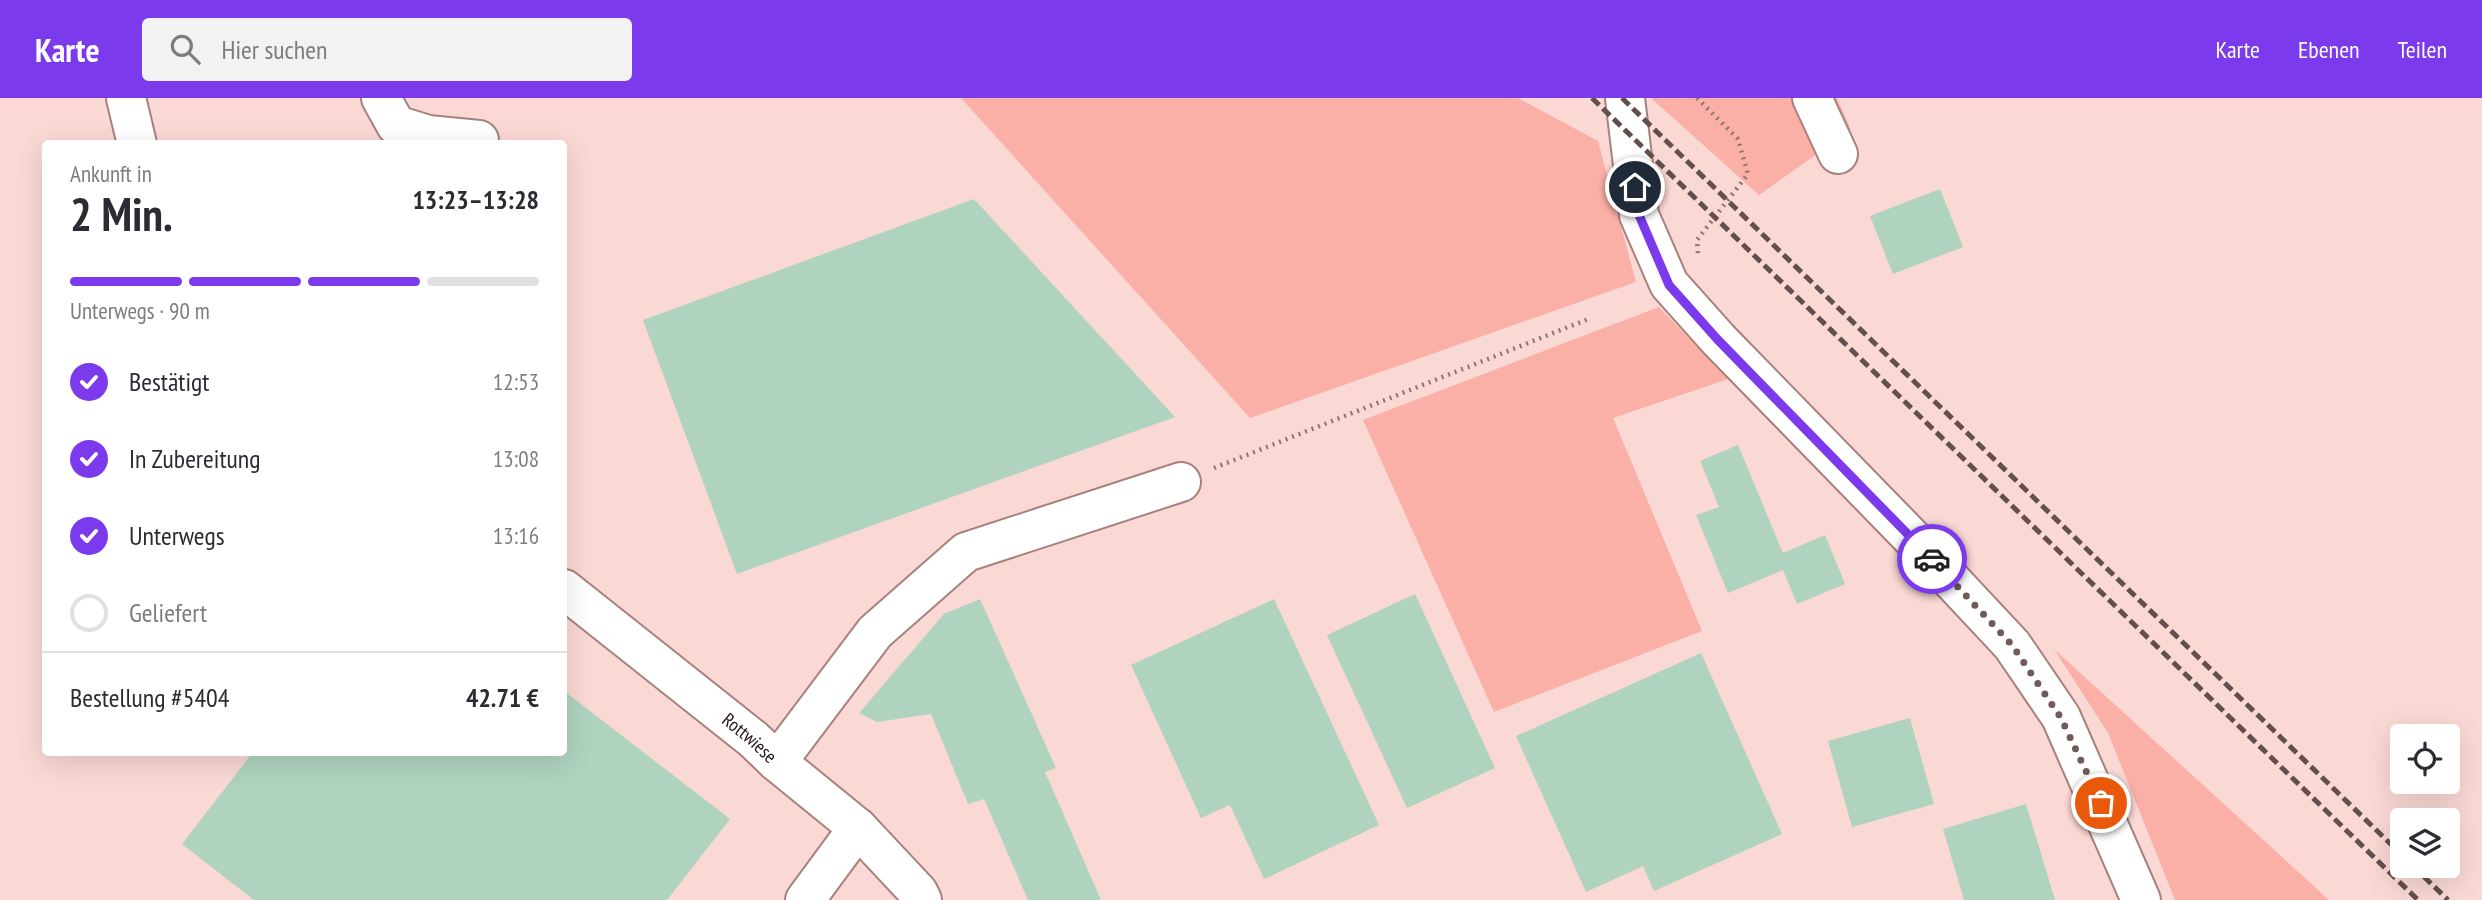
<!DOCTYPE html>
<html lang="de">
<meta charset="utf-8">
<style>
body{margin:0;font-family:"PT Sans Narrow",sans-serif;background:#f2f2f3;color:#2b2b33;height:100vh;display:flex;flex-direction:column;font-size:26px;white-space:nowrap}
*{box-sizing:border-box;margin:0}
p{font-size:23px;color:#7c7c81}
.icon{flex:none;width:38px;height:38px;fill:none;stroke:currentColor;stroke-width:2;stroke-linecap:round;stroke-linejoin:round}
.map{position:relative;flex:1;overflow:hidden}
.details{position:absolute;left:42px;top:42px;width:525px;height:616px;display:flex;flex-direction:column;background:#fff;border-radius:7px;box-shadow:0 7px 28px #0002}
.details>*{flex:none}
.tools{position:absolute;left:2390px;top:626px;display:grid;gap:14px}
.tools a{display:grid;place-items:center;width:70px;height:70px;border-radius:7px;background:#fff;box-shadow:0 7px 28px #0002;font-size:35px}
.pin{position:absolute;display:grid;place-items:center;width:60px;height:60px;color:#fff;margin:-30px;border:4px solid #fff;border-radius:50%;box-shadow:0 2px 7px #0007}
.courier{position:absolute;display:grid;place-items:center;width:70px;height:70px;margin:-35px;border:5px solid #7c3aed;border-radius:50%;background:#fff;color:#222;box-shadow:0 2px 9px #0007}
.head em{font-style:normal;font-weight:800}
.head div{display:flex;flex-direction:column-reverse}
.head{display:flex;align-items:center;justify-content:space-between;height:119px;padding:0 28px}
h1{font-size:46px;font-weight:800;line-height:52px}
.bar{display:grid;grid-template-columns:repeat(4,1fr);gap:10px 7px;align-content:center;height:84px;padding:0 28px}
.bar i{height:9px;border-radius:5px;background:#e1e1e2}
.bar .current{background:#7c3aed}
.bar p{grid-column:span 4}
.line{display:flex;align-items:center;gap:18px;padding:0 28px;border-top:2px solid #e1e1e2}
.line div{flex:1}
ol{padding:0 28px;list-style:none}
li{display:flex;align-items:center;gap:21px;height:77px}
li p{margin-inline-start:auto}
li .icon{padding:7px;border-radius:50%;background:#7c3aed;color:#fff;stroke-width:4}
li:last-child{color:#7c7c81}
li i{width:38px;height:38px;border:4px solid #e1e1e2;border-radius:50%}
header{display:flex;align-items:center;gap:42px;box-sizing:border-box;height:98px;padding:0 35px;background:#7c3aed;color:#fff}
header strong{font-size:33px}
nav{display:flex;gap:38px;margin-inline-start:auto;font-size:24px}
.search{width:490px;height:63px;background:#f2f2f3;display:flex;align-items:center;gap:18px;box-sizing:border-box;padding:0 24px;border-radius:7px;color:#7c7c81;font-size:26px}
.map>svg:first-child{display:block}
.green{fill:#faafa7}
.building{fill:#afd3bf}
.lines{fill:none;stroke-linecap:round;stroke-linejoin:round}
.minor-casing{stroke:#a7817c;stroke-width:42}
.major-casing{stroke:#a7817c;stroke-width:42}
.path{stroke:#8e7674;stroke-width:4.5;stroke-dasharray:2 5;stroke-linecap:butt}
.minor{stroke:#fff;stroke-width:38}
.major{stroke:#fff;stroke-width:38}
.rail{stroke:#634f4d;stroke-width:5;stroke-dasharray:10 5;stroke-linecap:butt}
.done{stroke:#715b59;stroke-width:7;stroke-dasharray:0 12.6}
.route{stroke:#7c3aed;stroke-width:9}
.labels{text-anchor:middle;dominant-baseline:central;stroke-width:7;stroke-linejoin:round;paint-order:stroke}
.street-label{font-size:19px;fill:#271817;stroke:#fff}
</style>
<header>
<strong>Karte</strong>
<div class="search"><svg class="icon" aria-label="search" viewBox="0 0 24 24"><circle cx="10" cy="10" r="6"/><path d="M15 15l6 6"/></svg>Hier suchen</div>
<nav><a>Karte</a><a>Ebenen</a><a>Teilen</a></nav>
</header>
<div class="map">
<svg width="2482" height="802" viewBox="0 0 2482 802">
<rect width="100%" height="100%" fill="#fad8d4"/>
<g class="green">
<path d="M 961,0 L 1518,0 L 1598,43 L 1636,184 L 1250,320 Z"/>
<path d="M 1651,0 L 1837,0 L 1851,32 L 1759,97 Z"/>
<path d="M 1659,209 L 1728,281 L 1613,320 L 1702,533 L 1494,614 L 1363,322 Z"/>
<path d="M 2054,551 L 2329,802 L 2175,802 L 2108,635 Z"/>
</g>
<g class="building">
<path d="M 1940,91 L 1963,149 L 1893,176 L 1870,118 Z"/>
<path d="M 974,101 L 1175,319 L 737,476 L 643,222 Z"/>
<path d="M 1738,347 L 1783,455 L 1825,437 L 1845,486 L 1797,506 L 1783,472 L 1728,495 L 1696,417 L 1719,409 L 1700,363 Z"/>
<path d="M 1415,496 L 1495,670 L 1407,710 L 1327,537 Z"/>
<path d="M 980,501 L 1056,670 L 1045,674 L 1101,802 L 1028,802 L 984,701 L 968,706 L 931,616 L 877,624 L 859,615 L 944,516 Z"/>
<path d="M 1274,501 L 1379,727 L 1264,781 L 1230,707 L 1201,720 L 1131,567 Z"/>
<path d="M 1701,555 L 1782,736 L 1654,793 L 1643,768 L 1586,794 L 1516,638 Z"/>
<path d="M 564,593 L 730,721 L 667,802 L 254,802 L 182,746 L 253,654 L 564,654 Z"/>
<path d="M 1910,620 L 1934,706 L 1852,729 L 1828,643 Z"/>
<path d="M 2026,706 L 2055,802 L 1964,802 L 1943,731 Z"/>
</g>
<g class="lines">
<defs>
<g id="minor">
<path d="M 126,0 L 137,46"/>
<path d="M 381,0 L 396,27 L 428,37 L 479,42"/>
<path d="M 1812,0 L 1838,56"/>
<path id="s1" d="M 564,491 L 753,641 L 777,664 L 858,730 L 918,794 L 922,802"/>
<path d="M 777,664 L 875,534 L 966,454 L 1181,384"/>
<path d="M 805,802 L 858,730"/>
</g>
<path id="major" d="M 1625,0 L 1639,117 L 1669,186 L 1719,242 L 1910,438 L 2012,547 L 2061,619 L 2141,802"/>
</defs>
<use href="#minor" class="minor-casing"/>
<use href="#major" class="major-casing"/>
<g class="path">
<path d="M 1697,0 L 1738,41 L 1748,76 L 1697,142 L 1698,156"/>
<path d="M 1214,370 L 1591,220"/>
</g>
<use href="#minor" class="minor"/>
<use href="#major" class="major"/>
<g class="rail">
<path d="M 1592,0 L 2418,802"/>
<path d="M 1622,0 L 2403,758"/>
<path d="M 2413,768 L 2448,802"/>
</g>
</g>
<g class="lines">
<path class="done" d="M 1932,461 L 2012,547 L 2061,620 L 2101,705"/>
<path class="route" d="M 1635,89 L 1639,117 L 1669,187 L 1718,242 L 1932,461"/>
</g>
<g class="labels">
<g class="street-label">
<text stroke="none"><textPath href="#s1" startOffset="238">Rottwiese</textPath></text>
</g>
</g>
</svg>
<div class="tools">
<a><svg class="icon" aria-label="locate" viewBox="0 0 24 24"><circle cx="12" cy="12" r="6"/><path d="M12 2v4M12 18v4M2 12h4M18 12h4"/></svg></a>
<a><svg class="icon" aria-label="layers" viewBox="0 0 24 24"><path d="M12 4l9 5-9 5-9-5zM3 14l9 5 9-5"/></svg></a>
</div>
<div class="pin" style="left:2101px;top:705px;background:#ea580c"><svg class="icon" aria-label="bag" viewBox="0 0 24 24"><path d="M5 8h14l-1 12H6zM9 8a3 3 0 0 1 6 0"/></svg></div>
<div class="pin" style="left:1635px;top:89px;background:#1f2937"><svg class="icon" aria-label="home" viewBox="0 0 24 24"><path d="M3 11l9-7 9 7M6 9v11h12V9"/></svg></div>
<div class="courier" style="left:1932px;top:461px"><svg class="icon" aria-label="car" viewBox="0 0 24 24"><path d="M5 17H2v-5l4-1 3-4h7l3 4 3 1v5h-3M9 17h6M6 11h13"/><circle cx="7" cy="17" r="2"/><circle cx="17" cy="17" r="2"/></svg></div>
<section class="details">
<div class="head"><div><h1>2 Min.</h1><p>Ankunft in</p></div><em>13:23–13:28</em></div>
<div class="bar"><i class="current"></i><i class="current"></i><i class="current"></i><i></i><p>Unterwegs · 90 m</p></div>
<ol>
<li><svg class="icon" aria-label="check" viewBox="0 0 24 24"><path d="M5 12l5 5 9-10"/></svg>Bestätigt<p>12:53</p></li>
<li><svg class="icon" aria-label="check" viewBox="0 0 24 24"><path d="M5 12l5 5 9-10"/></svg>In Zubereitung<p>13:08</p></li>
<li><svg class="icon" aria-label="check" viewBox="0 0 24 24"><path d="M5 12l5 5 9-10"/></svg>Unterwegs<p>13:16</p></li>
<li><i></i>Geliefert</li>
</ol>
<div class="line" style="height:91px"><div>Bestellung #5404</div><b>42.71 €</b></div>
</section>
</div>
